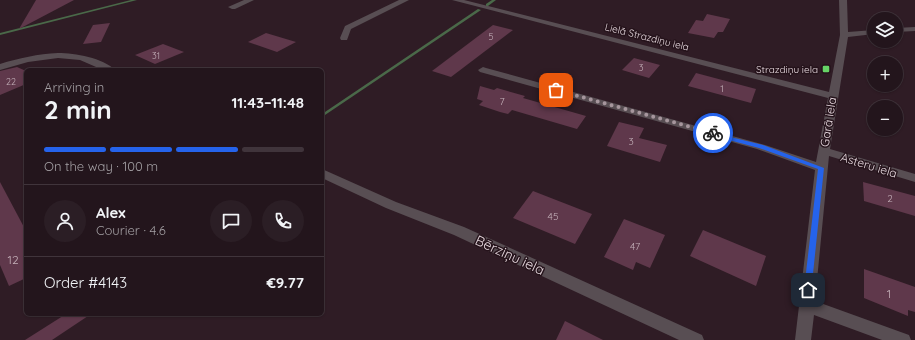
<!DOCTYPE html>
<meta charset="utf-8">
<style>
body{margin:0;font-family:Quicksand,sans-serif;background:#2b1e25;color:#f1f3f6;height:100vh;display:flex;flex-direction:column;font-size:15px;white-space:nowrap}
*{box-sizing:border-box;margin:0}
p{font-size:13px;color:#a39fa3}
.icon{flex:none;width:22px;height:22px;fill:none;stroke:currentColor;stroke-width:2;stroke-linecap:round;stroke-linejoin:round}
.map{position:relative;flex:1;overflow:hidden}
.details{position:absolute;left:24px;top:68px;width:300px;height:248px;display:flex;flex-direction:column;background:#23151c;border-radius:6px;box-shadow:0 1px 3px #0004,0 0 0 1px #40343b}
.details>*{flex:none}
.tools{position:absolute;left:867px;top:12px;display:grid;gap:8px}
.tools a{display:grid;place-items:center;width:36px;height:36px;border-radius:50%;background:#23151c;box-shadow:0 1px 3px #0004,0 0 0 1px #40343b;font-size:20px}
.pin{position:absolute;display:grid;place-items:center;width:34px;height:34px;color:#fff;margin:-17px;border-radius:8px;box-shadow:0 2px 6px #0006}
.courier{position:absolute;display:grid;place-items:center;width:40px;height:40px;margin:-20px;border:3px solid #2563eb;border-radius:50%;background:#fff;color:#222;box-shadow:0 1px 5px #0007}
.headline em{font-style:normal;font-weight:700}
.headline div{display:flex;flex-direction:column-reverse}
.headline{display:flex;align-items:center;justify-content:space-between;height:68px;padding:0 20px}
h1{font-size:26px;font-weight:700;line-height:30px}
.bar{display:grid;grid-template-columns:repeat(4,1fr);gap:6px 4px;align-content:center;height:48px;padding:0 20px}
.bar i{height:5px;border-radius:3px;background:#40343b}
.bar .active{background:#2563eb}
.bar p{grid-column:span 4}
.line{display:flex;align-items:center;gap:10px;padding:0 20px;border-top:1px solid #40343b}
.line div{flex:1}
.round{display:grid;place-items:center;flex:none;width:42px;height:42px;border-radius:21px;background:#2b1e25}
.map>svg:first-child{display:block}
.lines{fill:none;stroke-linecap:round;stroke-linejoin:round}
.stream{fill:#4a6949;fill-rule:evenodd}
.building{fill:#5f384b}
.minor{fill:#584e53;fill-rule:evenodd}
.route{fill:#2563eb}
.done{stroke:#a6969d;stroke-width:4;stroke-dasharray:0 7.2}
.poi-dot{fill:#66d466;stroke:#25131b;stroke-width:1.5}
.labels{text-anchor:middle;dominant-baseline:central;stroke-width:3;stroke-linejoin:round;paint-order:stroke}
.far-number-label{font-size:9px;fill:#c4b0b9}
.far-street-label{font-size:10px;fill:#e6d8de;stroke:#25131b}
.far-poi-label{font-size:10px;fill:#e6d8de;stroke:#25131b;text-anchor:end}
.number-label{font-size:10px;fill:#c4b0b9}
.street-label{font-size:12px;fill:#e6d8de;stroke:#25131b}
.near-number-label{font-size:12px;fill:#c4b0b9}
.near-street-label{font-size:14px;fill:#e6d8de;stroke:#25131b}
</style>
<div class="map">
<svg width="915" height="340" viewBox="0 0 915 340">
<rect width="100%" height="100%" fill="#2f1c25"/>
<g class="lines">
<g class="stream">
<path d="M 131,0 L 137,0 L 0,35 L 0,33 Z"/>
<path d="M 492,0 L 496,0 L 488,6 L 486,6 L 486,4 Z"/>
<path d="M 478,9 L 481,10 L 322,117 L 322,114 Z"/>
</g>
</g>
<g class="building">
<path d="M 36,0 L 74,0 L 19,29 Z"/>
<path d="M 707,14 L 730,19 L 723,32 L 718,32 L 714,38 L 688,33 L 696,20 L 703,21 Z"/>
<path d="M 110,23 L 101,42 L 83,44 L 93,25 Z"/>
<path d="M 493,25 L 513,30 L 451,77 L 432,71 Z"/>
<path d="M 266,33 L 296,42 L 277,52 L 248,42 Z"/>
<path d="M 163,44 L 184,52 L 155,64 L 135,55 Z"/>
<path d="M 634,58 L 660,65 L 649,78 L 622,70 Z"/>
<path d="M 17,67 L 26,71 L 26,84 L 0,95 L 0,71 Z"/>
<path d="M 696,73 L 756,89 L 751,103 L 688,86 Z"/>
<path d="M 480,86 L 494,90 L 497,88 L 525,96 L 523,98 L 586,116 L 577,129 L 512,110 L 508,114 L 500,112 L 479,105 L 483,101 L 477,99 Z"/>
<path d="M 619,122 L 644,128 L 639,138 L 667,145 L 660,162 L 607,146 Z"/>
<path d="M 0,182 L 26,231 L 26,278 L 9,286 L 0,265 Z"/>
<path d="M 863,182 L 915,196 L 915,216 L 864,201 Z"/>
<path d="M 533,191 L 592,214 L 575,244 L 513,218 Z"/>
<path d="M 624,219 L 665,235 L 650,268 L 636,262 L 633,270 L 604,257 Z"/>
<path d="M 703,230 L 766,256 L 756,286 L 690,256 Z"/>
<path d="M 864,269 L 915,287 L 915,312 L 908,310 L 908,316 L 864,298 Z"/>
<path d="M 66,314 L 91,314 L 52,340 L 25,340 Z"/>
<path d="M 565,321 L 603,340 L 556,340 Z"/>
</g>
<g class="lines">
<g class="minor">
<path d="M 244,0 L 254,0 L 235,9 L 232,9 L 228,7 Z"/>
<path d="M 399,0 L 409,0 L 351,29 L 347,40 L 341,40 L 340,38 L 345,26 Z"/>
<path d="M 452,0 L 464,0 L 829,92 L 840,35 L 839,0 L 847,0 L 848,32 L 874,30 L 874,34 L 848,37 L 830,149 L 915,174 L 915,182 L 829,156 L 815,301 L 909,335 L 911,340 L 882,340 L 814,315 L 811,340 L 795,340 L 815,170 L 757,149 L 480,72 L 478,70 L 483,67 L 486,68 L 765,145 L 816,162 L 828,98 Z"/>
<path d="M 915,27 L 915,31 L 896,32 L 896,28 Z"/>
<path d="M 58,53 C 75,53 103,58 115,70 L 103,70 L 80,60 L 58,58 L 28,62 L 0,70 L 0,64 C 19,58 38,54 58,53 Z"/>
<path d="M 322,169 L 396,202 L 464,227 L 702,335 L 704,340 L 679,340 L 454,235 L 386,208 L 322,178 Z"/>
</g>
</g>
<path class="route" d="M 710,132 L 763,145 L 824,168 L 811,293 L 805,293 L 804,290 L 818,169 L 759,148 L 710,135 Z"/>
<g class="lines">
<path class="done" d="M 556,90 L 713,133"/>
</g>
<rect class="poi-dot" x="822" y="65" width="8" height="8" rx="2"/>
<g class="labels">
<g class="far-number-label">
<text x="491" y="36">5</text>
<text x="156" y="55">31</text>
<text x="641" y="67">3</text>
<text x="11" y="81">22</text>
</g>
<g class="far-street-label">
<text transform="translate(647 37) rotate(14)">Lielā Strazdiņu iela</text>
</g>
<g class="far-poi-label">
<text x="818" y="69">Strazdiņu iela</text>
</g>
<g class="number-label">
<text x="722" y="88">1</text>
<text x="502" y="101">7</text>
<text x="631" y="141">3</text>
<text x="890" y="198">2</text>
<text x="553" y="216">45</text>
<text x="635" y="246">47</text>
</g>
<g class="street-label">
<text transform="translate(828 122) rotate(-81)">Garā iela</text>
<text transform="translate(869 165) rotate(17)">Asteru iela</text>
</g>
<g class="near-number-label">
<text x="13" y="259">12</text>
<text x="889" y="293">1</text>
</g>
<g class="near-street-label">
<text transform="translate(510 255) rotate(25)">Bērziņu iela</text>
</g>
</g>
</svg>
<div class="tools">
<a><svg class="icon" aria-label="layers" viewBox="0 0 24 24"><path d="M12 4l9 5-9 5-9-5zM3 14l9 5 9-5"/></svg></a>
<a>+</a>
<a>−</a>
</div>
<div class="pin" style="left:556px;top:90px;background:#ea580c"><svg class="icon" aria-label="bag" viewBox="0 0 24 24"><path d="M5 8h14l-1 12H6zM9 8a3 3 0 0 1 6 0"/></svg></div>
<div class="pin" style="left:808px;top:290px;background:#1f2937"><svg class="icon" aria-label="home" viewBox="0 0 24 24"><path d="M3 11l9-7 9 7M6 9v11h12V9"/></svg></div>
<div class="courier" style="left:713px;top:133px"><svg class="icon" aria-label="bike" viewBox="0 0 24 24"><circle cx="6" cy="16" r="4"/><circle cx="18" cy="16" r="4"/><path d="M6 16l4-8h5l3 8M10 8l3 8H6M13 5h3"/></svg></div>
<section class="details">
<div class="headline"><div><h1>2 min</h1><p>Arriving in</p></div><em>11:43–11:48</em></div>
<div class="bar"><i class="active"></i><i class="active"></i><i class="active"></i><i></i><p>On the way · 100 m</p></div>
<div class="line" style="height:72px"><a class="round"><svg class="icon" aria-label="person" viewBox="0 0 24 24"><circle cx="12" cy="8" r="4"/><path d="M4 21q1-7 8-7t8 7"/></svg></a><div><b>Alex</b><p>Courier · 4.6</p></div><a class="round"><svg class="icon" aria-label="chat" viewBox="0 0 24 24"><path d="M4 5h16v11H9l-5 4z"/></svg></a><a class="round"><svg class="icon" aria-label="phone" viewBox="0 0 24 24"><path d="M5 4h4l2 5-3 2q2 4 5 5l2-3 5 2v4C11 20 4 13 5 4z"/></svg></a></div>
<div class="line" style="height:52px"><div>Order #4143</div><b>€9.77</b></div>
</section>
</div>
